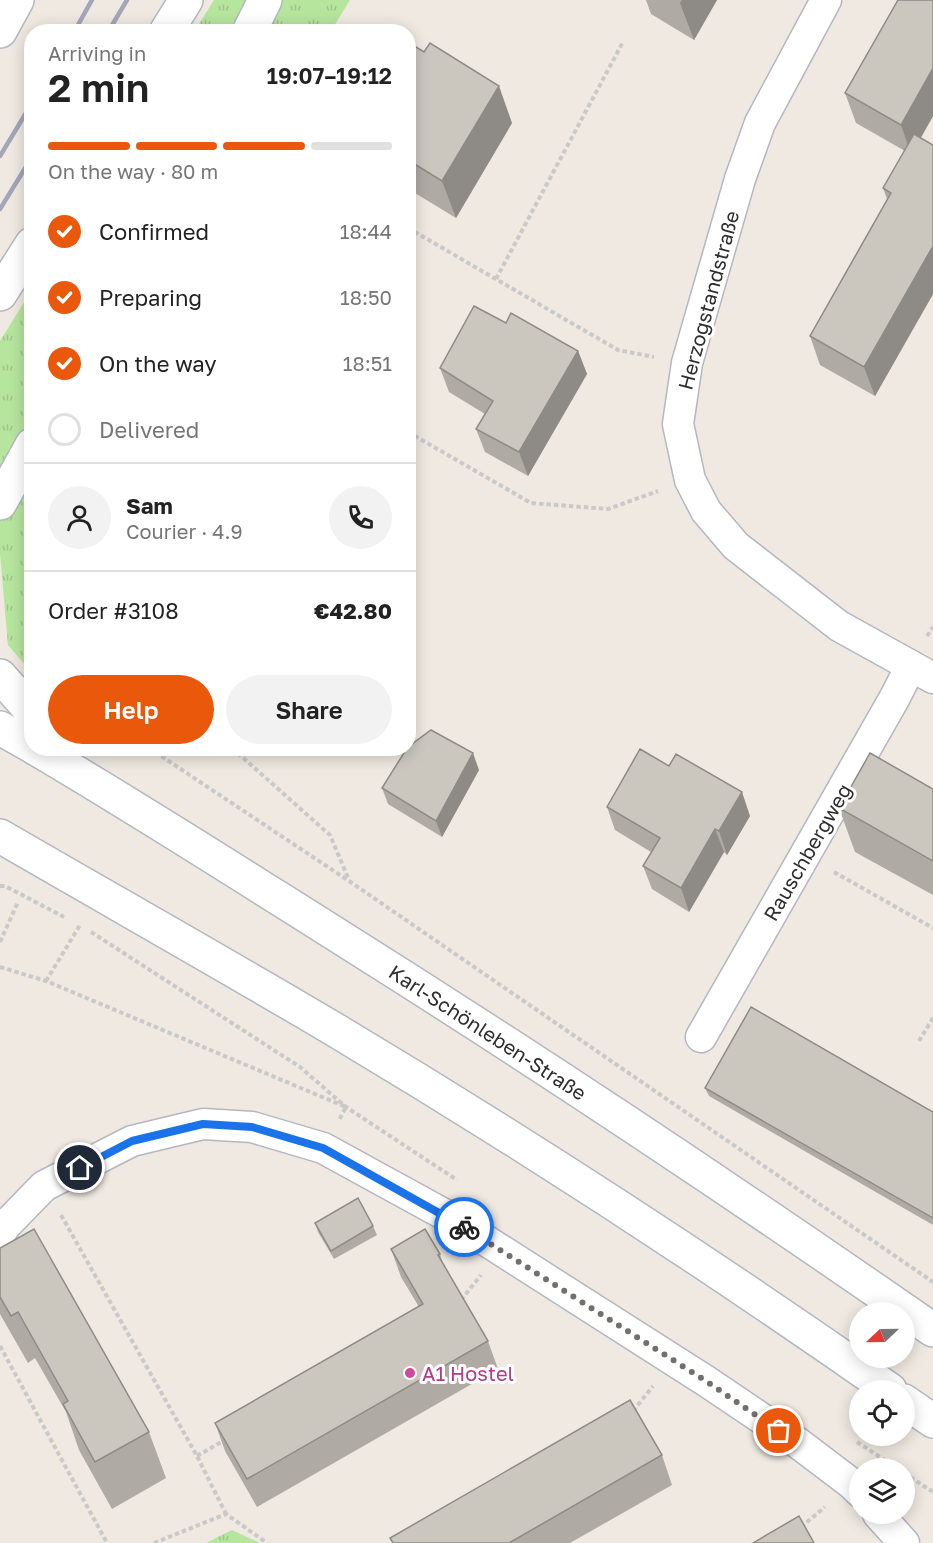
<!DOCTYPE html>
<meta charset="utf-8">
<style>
body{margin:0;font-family:"Golos Text",sans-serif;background:#f2f2f2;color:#222;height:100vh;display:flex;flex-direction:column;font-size:22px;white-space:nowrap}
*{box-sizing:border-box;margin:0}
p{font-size:20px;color:#767676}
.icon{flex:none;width:33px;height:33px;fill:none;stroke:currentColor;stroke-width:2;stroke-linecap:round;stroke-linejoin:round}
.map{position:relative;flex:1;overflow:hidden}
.panel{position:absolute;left:24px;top:24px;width:392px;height:732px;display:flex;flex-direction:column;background:#fff;border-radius:24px;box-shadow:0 3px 15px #0003}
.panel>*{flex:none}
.needle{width:39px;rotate:248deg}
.fabs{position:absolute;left:849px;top:1302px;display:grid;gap:12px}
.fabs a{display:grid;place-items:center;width:66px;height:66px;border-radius:50%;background:#fff;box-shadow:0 3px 15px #0003;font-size:30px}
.pin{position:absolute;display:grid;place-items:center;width:51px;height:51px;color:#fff;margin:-26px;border:3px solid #fff;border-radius:50%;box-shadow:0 2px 6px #0007}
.courier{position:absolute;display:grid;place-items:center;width:60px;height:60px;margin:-30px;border:4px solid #1a73e8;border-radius:50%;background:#fff;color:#222;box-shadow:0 2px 8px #0007}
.head em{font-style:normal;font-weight:600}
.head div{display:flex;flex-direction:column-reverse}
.head{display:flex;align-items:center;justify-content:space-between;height:102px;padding:0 24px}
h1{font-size:39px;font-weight:600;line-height:45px}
.bar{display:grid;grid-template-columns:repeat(4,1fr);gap:9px 6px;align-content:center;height:72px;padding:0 24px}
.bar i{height:8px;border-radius:4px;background:#e0e0e0}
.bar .selected{background:#ea580c}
.bar p{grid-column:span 4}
.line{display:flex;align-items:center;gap:15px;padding:0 24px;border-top:2px solid #e0e0e0}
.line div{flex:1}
.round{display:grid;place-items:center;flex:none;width:63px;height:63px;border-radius:32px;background:#f2f2f2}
ol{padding:0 24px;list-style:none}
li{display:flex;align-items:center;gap:18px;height:66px}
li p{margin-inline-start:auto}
li .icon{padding:6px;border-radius:50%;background:#ea580c;color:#fff;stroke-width:4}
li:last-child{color:#767676}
li i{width:33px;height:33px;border:3px solid #e0e0e0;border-radius:50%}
.primary-button{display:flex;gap:12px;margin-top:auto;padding:12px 24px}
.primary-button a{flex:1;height:69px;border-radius:36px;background:#ea580c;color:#fff;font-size:24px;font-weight:600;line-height:69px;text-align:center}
.primary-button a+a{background:#f2f2f2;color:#222}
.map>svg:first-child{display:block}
.grass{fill:url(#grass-tufts)}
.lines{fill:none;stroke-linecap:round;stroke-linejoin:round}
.minor-casing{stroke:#b4b7c1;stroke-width:33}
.secondary-casing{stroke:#b4b7c1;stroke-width:36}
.path{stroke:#c9c9c9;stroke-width:4;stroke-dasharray:4.5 3;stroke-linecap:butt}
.minor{stroke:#fff;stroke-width:30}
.secondary{stroke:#fff;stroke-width:33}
.rail{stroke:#a3a6b8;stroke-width:4.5}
.wall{fill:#afaba4}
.shaded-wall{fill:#8e8b86}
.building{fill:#cbc7bf;stroke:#8e8b86;stroke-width:1.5}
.done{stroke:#726f6d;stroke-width:6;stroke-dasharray:0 10.8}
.route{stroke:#1a73e8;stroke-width:8}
.hotel-dot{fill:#d1479c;stroke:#fff;stroke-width:2}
.labels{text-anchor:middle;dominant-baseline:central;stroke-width:6;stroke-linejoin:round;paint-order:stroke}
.street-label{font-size:20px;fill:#2e2e2e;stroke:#fff}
.hotel-label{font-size:20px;fill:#b23c85;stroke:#fff;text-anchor:start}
</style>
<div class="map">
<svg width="933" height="1543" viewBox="0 0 933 1543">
<defs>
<pattern id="grass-tufts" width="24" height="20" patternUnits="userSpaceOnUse" patternTransform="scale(1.5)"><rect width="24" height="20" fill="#b6e59e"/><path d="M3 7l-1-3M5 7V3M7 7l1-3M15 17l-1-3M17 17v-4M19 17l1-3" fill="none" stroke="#9dc588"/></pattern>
</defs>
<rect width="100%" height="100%" fill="#efe9e1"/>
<g class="grass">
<path d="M 214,0 L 350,0 L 331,31 L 194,32 Z"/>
<path d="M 31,291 L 31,672 L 8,645 L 0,553 L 0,341 Z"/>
<path d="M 232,1530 L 260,1543 L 206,1543 Z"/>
</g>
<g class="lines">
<defs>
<g id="minor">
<path d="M 826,0 L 760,123 L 740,179 L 687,363 L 678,424 L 690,480 L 706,511 L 736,546 L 839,626 L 933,678"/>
<path d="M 701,1037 L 894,699 L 911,666"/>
<path d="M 0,1234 L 5,1226 L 44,1186 L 132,1141 L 203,1124 L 252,1127 L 323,1148 L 449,1217 L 706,1381 L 798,1443 L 852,1484 L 860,1492"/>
<path d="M 878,1514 L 904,1543"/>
</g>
<g id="secondary">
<path d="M 0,31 L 17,0"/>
<path d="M 166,32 L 186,0"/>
<path d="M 249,32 L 265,0"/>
<path d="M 0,294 L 32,244"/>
<path d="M 0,503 L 32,445"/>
<path d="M 0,676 L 32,712"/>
<path d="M 0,728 L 32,746"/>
<path d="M 35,748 C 137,808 237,872 337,935 C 539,1062 737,1194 933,1330"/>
<path d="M 0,836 C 112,901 226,965 337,1031 C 526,1144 710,1264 890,1390"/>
<path d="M 904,1401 L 933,1421"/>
</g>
</defs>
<use href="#minor" class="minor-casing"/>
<use href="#secondary" class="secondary-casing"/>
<g class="path">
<path d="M 408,228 L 618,350 L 654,357"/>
<path d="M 496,279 L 623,42"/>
<path d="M 408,432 L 531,503 L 608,509 L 658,491"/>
<path d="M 927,636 L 933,627"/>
<path d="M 149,748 L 349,881 L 933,1282"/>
<path d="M 232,748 L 330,835 L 349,880"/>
<path d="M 834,872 L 933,928"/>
<path d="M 0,886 L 5,886 L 64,917"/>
<path d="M 91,932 L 300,1067 L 346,1107 L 457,1180"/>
<path d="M 0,942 L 18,902"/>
<path d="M 0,967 L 46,981 L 346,1107 L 339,1120"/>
<path d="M 46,981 L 80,925"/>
<path d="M 919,1041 L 933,1018"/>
<path d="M 61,1215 L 197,1456 L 226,1514"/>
<path d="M 461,1300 L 481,1275"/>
<path d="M 0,1346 L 107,1543"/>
<path d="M 633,1411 L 653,1386"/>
<path d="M 857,1442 L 897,1468"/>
<path d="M 197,1456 L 225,1440"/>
<path d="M 904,1473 L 933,1492"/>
<path d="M 801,1527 L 825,1507"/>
<path d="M 154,1543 L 226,1514 L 267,1543"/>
</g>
<use href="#minor" class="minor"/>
<use href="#secondary" class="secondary"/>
<g class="rail">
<path d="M 74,32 L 92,0"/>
<path d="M 108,32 L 127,0"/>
<path d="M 0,156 L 32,103"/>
<path d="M 0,209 L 32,157"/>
</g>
</g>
<g class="wall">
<path d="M 646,0 L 717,0 L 694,40 L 651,14 Z"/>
<path d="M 933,0 L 933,116 L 921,138 L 933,145 L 933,294 L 875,396 L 820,365 L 810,336 L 887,199 L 883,188 L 905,151 L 856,123 L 845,93 Z"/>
<path d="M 408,42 L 512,123 L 456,218 L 410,190 L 408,186 Z"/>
<path d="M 506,323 L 578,351 L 587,374 L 528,476 L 485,452 L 476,429 L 485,414 L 449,392 L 440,368 Z"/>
<path d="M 479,770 L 442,837 L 388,804 L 382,788 Z"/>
<path d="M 933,789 L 933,895 L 855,852 L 839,808 Z"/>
<path d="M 607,807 L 750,816 L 727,855 L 724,852 L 689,912 L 652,889 L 643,866 L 651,852 L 615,830 Z"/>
<path d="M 705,1088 L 933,1112 L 933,1225 L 709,1096 Z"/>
<path d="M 315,1223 L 373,1226 L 377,1235 L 334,1259 L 318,1232 Z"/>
<path d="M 0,1248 L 149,1432 L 166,1478 L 112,1509 L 79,1450 L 66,1412 L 35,1358 L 28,1363 L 0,1314 Z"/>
<path d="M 391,1249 L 440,1254 L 443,1265 L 488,1341 L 498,1369 L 257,1507 L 225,1451 L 215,1423 L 419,1307 L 401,1277 Z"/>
<path d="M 662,1455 L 672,1485 L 570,1543 L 392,1543 L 390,1538 Z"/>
</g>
<g class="shaded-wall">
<path d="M 682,0 L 717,0 L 694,40 L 680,3 Z"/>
<path d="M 933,68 L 933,116 L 911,154 L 901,125 Z"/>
<path d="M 499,86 L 512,123 L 456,218 L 442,181 Z"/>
<path d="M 933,246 L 933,294 L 875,396 L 864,367 Z"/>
<path d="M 578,351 L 587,374 L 528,476 L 519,452 Z"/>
<path d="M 408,658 L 411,668 L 408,673 Z"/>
<path d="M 473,753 L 479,770 L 442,837 L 436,821 Z"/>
<path d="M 742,792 L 750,816 L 727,855 L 719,831 Z"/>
<path d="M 715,829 L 724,852 L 689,912 L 681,888 Z"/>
</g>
<g class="building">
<path d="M 898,0 L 933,0 L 933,68 L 901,125 L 845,93 Z"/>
<path d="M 408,42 L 424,52 L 430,43 L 499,86 L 442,181 L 408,160 L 408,131 L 410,128 L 408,127 Z"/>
<path d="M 914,134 L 933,145 L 933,246 L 864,367 L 810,336 L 891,193 L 883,188 Z"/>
<path d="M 474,306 L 506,323 L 511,313 L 578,351 L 519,452 L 476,429 L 493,401 L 440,368 Z"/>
<path d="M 431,730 L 473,753 L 436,821 L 382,788 L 407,748 L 408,748 L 408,747 Z"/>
<path d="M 640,749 L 669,766 L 676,754 L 742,792 L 719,831 L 715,829 L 681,888 L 643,866 L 660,838 L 607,807 Z"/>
<path d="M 870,753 L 933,789 L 933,861 L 839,808 Z"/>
<path d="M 751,1007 L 933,1112 L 933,1218 L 705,1088 Z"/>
<path d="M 358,1198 L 373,1226 L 331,1251 L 315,1223 Z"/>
<path d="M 34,1229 L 149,1432 L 95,1462 L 63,1404 L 68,1401 L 18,1312 L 11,1316 L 0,1297 L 0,1248 Z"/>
<path d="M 425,1229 L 440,1254 L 438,1255 L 488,1341 L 247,1479 L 215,1423 L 423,1304 L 391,1249 Z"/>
<path d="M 630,1400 L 662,1455 L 509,1543 L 393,1543 L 390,1538 Z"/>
<path d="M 799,1516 L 814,1543 L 753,1543 Z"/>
</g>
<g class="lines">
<path class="done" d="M 464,1227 L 706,1381 L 779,1431"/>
<path class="route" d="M 80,1168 L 132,1141 L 203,1124 L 252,1127 L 323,1148 L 464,1227"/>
</g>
<circle class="hotel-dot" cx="410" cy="1373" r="6"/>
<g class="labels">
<g class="street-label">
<text transform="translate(708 300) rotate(-75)">Herzogstandstraße</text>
<text transform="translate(807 852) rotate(-60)">Rauschbergweg</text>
<text transform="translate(488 1032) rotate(33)">Karl-Schönleben-Straße</text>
</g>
<g class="hotel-label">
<text x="422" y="1373">A1 Hostel</text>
</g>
</g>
</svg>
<div class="fabs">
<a><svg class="needle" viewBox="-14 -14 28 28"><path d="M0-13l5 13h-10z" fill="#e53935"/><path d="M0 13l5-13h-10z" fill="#767676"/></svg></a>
<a><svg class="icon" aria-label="locate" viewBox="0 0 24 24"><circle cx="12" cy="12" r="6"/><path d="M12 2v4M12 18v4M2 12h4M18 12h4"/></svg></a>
<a><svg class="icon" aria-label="layers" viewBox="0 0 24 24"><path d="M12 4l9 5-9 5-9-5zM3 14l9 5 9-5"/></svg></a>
</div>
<div class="pin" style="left:779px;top:1431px;background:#ea580c"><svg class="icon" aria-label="bag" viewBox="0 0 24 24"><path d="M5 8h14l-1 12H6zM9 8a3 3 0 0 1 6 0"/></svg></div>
<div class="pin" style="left:80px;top:1168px;background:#1f2937"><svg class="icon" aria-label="home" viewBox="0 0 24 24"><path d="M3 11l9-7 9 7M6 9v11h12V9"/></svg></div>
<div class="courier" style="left:464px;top:1227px"><svg class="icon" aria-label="bike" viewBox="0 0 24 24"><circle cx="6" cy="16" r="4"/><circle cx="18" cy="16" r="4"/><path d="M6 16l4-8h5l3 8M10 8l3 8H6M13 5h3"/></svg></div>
<section class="panel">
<div class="head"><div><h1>2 min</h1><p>Arriving in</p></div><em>19:07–19:12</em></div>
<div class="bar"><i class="selected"></i><i class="selected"></i><i class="selected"></i><i></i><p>On the way · 80 m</p></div>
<ol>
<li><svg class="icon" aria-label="check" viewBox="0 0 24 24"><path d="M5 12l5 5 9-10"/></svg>Confirmed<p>18:44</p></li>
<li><svg class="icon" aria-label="check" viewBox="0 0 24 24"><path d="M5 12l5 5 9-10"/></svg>Preparing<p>18:50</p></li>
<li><svg class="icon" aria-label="check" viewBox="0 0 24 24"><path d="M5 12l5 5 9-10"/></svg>On the way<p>18:51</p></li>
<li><i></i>Delivered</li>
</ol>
<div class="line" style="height:108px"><a class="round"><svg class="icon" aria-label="person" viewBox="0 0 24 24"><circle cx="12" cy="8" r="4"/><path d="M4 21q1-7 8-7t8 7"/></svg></a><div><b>Sam</b><p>Courier · 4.9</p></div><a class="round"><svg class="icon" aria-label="phone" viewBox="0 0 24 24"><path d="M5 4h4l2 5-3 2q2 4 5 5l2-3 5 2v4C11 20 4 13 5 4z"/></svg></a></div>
<div class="line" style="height:78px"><div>Order #3108</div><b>€42.80</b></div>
<div class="primary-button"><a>Help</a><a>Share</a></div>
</section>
</div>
